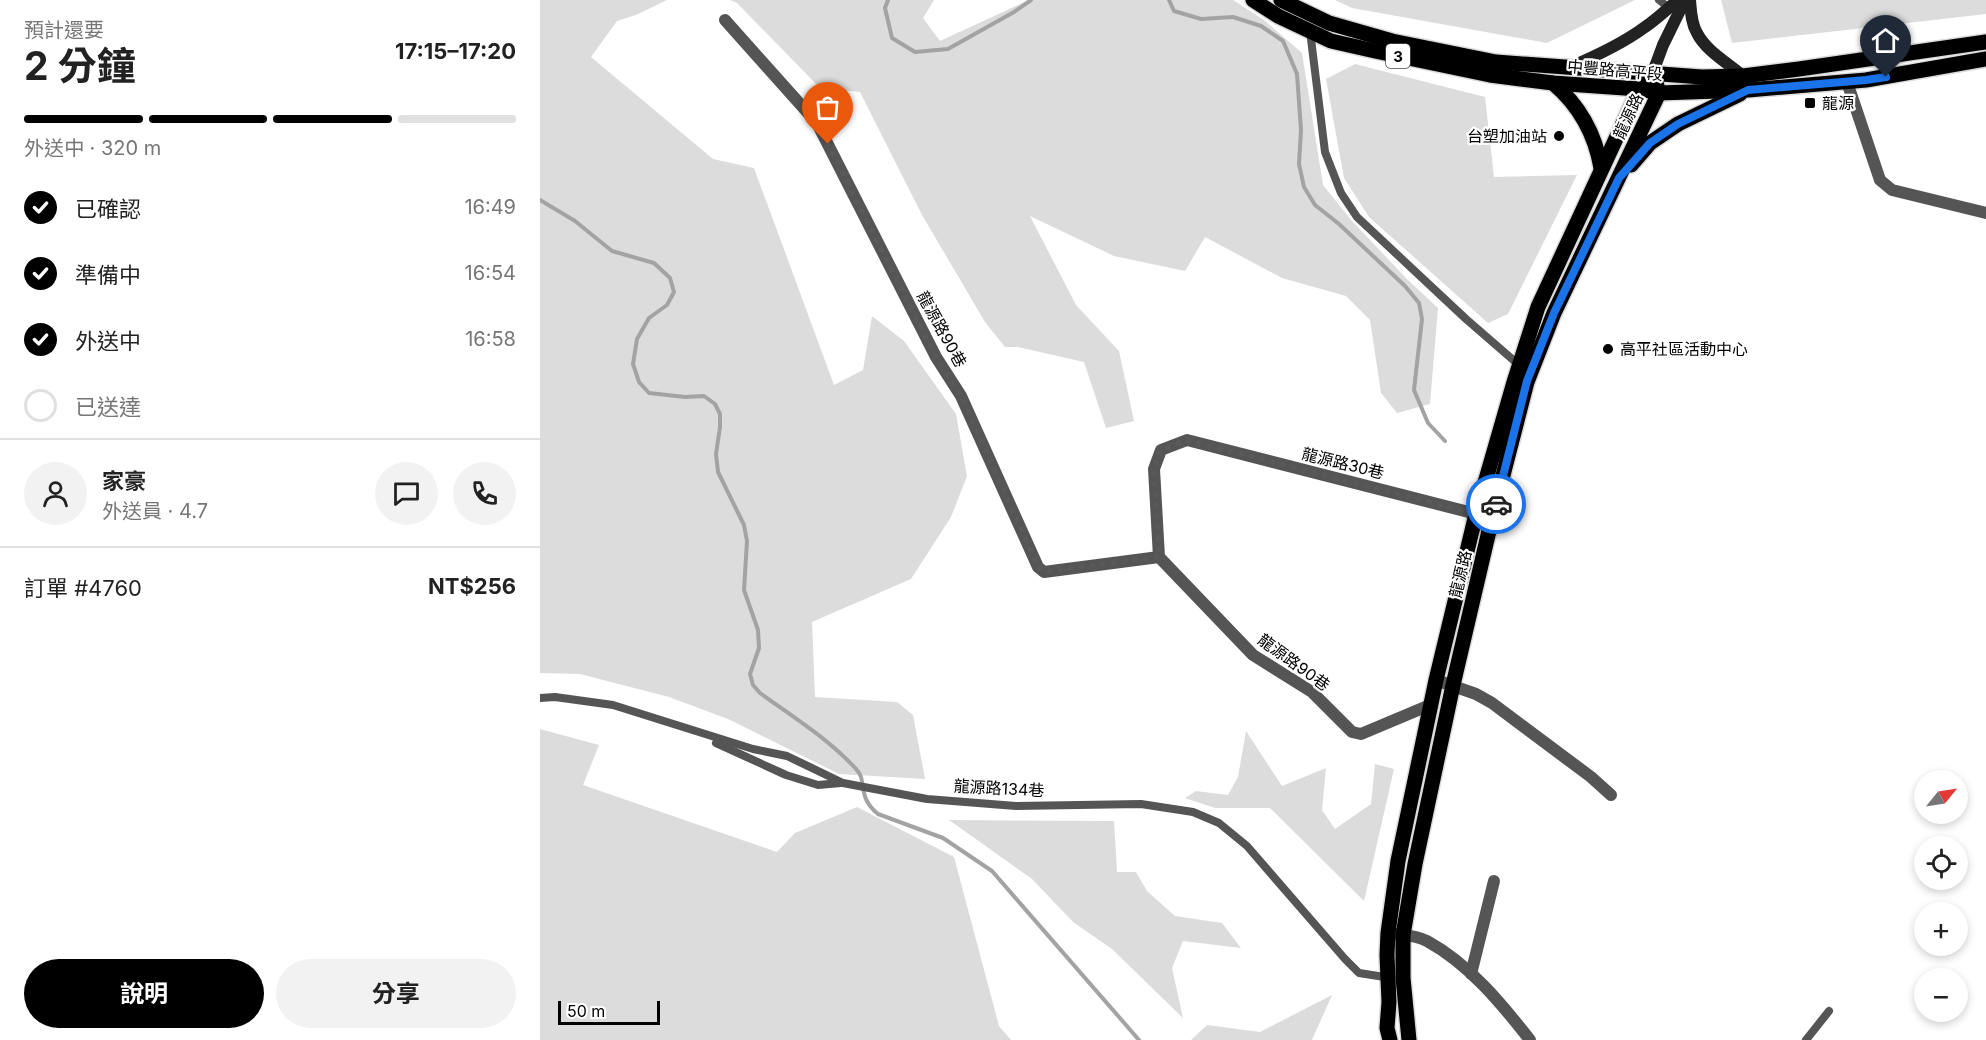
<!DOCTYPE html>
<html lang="zh-TW">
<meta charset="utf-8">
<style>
body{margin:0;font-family:Inter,"Noto Sans TC",sans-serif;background:#f2f2f2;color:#222;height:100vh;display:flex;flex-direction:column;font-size:22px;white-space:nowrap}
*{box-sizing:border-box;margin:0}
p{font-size:20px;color:#767676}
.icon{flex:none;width:33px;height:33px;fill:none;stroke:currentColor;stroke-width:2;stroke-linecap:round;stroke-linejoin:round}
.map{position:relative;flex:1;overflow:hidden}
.details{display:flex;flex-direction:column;background:#fff;width:540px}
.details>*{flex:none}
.needle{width:39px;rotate:60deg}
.fabs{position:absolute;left:1374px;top:770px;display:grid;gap:12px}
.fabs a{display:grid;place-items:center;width:54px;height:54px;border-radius:50%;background:#fff;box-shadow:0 3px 9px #0003;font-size:30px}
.scale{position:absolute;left:18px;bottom:15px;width:102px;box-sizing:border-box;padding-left:6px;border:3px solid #000;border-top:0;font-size:16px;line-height:21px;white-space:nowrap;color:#000;-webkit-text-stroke:4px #fff;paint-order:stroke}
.pin{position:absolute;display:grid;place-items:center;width:51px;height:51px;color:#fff;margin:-62px -26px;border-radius:50% 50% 50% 0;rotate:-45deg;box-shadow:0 0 6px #0007}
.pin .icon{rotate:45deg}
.courier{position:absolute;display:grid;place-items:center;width:60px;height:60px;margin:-30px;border:4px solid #1a73e8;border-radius:50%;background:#fff;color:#222;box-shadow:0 2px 8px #0007}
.overview em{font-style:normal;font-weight:700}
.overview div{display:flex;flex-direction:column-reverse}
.overview{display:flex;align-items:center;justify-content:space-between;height:102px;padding:0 24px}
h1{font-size:39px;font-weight:700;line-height:45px}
.bar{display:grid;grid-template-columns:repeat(4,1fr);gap:9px 6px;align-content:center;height:72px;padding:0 24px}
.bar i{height:8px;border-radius:4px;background:#e0e0e0}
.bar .selected{background:#000}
.bar p{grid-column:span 4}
.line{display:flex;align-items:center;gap:15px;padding:0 24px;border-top:2px solid #e0e0e0}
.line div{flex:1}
.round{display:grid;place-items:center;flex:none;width:63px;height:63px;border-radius:32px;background:#f2f2f2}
ol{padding:0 24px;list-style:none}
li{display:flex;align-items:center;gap:18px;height:66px}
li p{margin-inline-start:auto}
li .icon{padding:6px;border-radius:50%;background:#000;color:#fff;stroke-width:4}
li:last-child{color:#767676}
li i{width:33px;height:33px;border:3px solid #e0e0e0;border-radius:50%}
.primary-button{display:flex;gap:12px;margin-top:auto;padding:12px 24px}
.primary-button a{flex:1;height:69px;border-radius:36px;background:#000;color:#fff;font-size:24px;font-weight:700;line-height:69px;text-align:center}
.primary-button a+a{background:#f2f2f2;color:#222}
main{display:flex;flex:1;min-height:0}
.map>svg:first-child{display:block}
.green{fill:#dcdcdc}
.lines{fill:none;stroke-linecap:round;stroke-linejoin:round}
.stream{stroke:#a3a3a3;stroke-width:4}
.primary-casing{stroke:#dbdbdb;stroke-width:18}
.lane{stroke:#555;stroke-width:8}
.street{stroke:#555;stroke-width:12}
.secondary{stroke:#222;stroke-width:12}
.primary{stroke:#000;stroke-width:15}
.done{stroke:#595959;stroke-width:6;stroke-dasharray:0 10.8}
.route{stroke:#1a73e8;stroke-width:8}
.poi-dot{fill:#000;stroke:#fff;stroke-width:2}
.labels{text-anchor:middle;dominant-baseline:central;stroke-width:4.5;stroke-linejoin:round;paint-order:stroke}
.shield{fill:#fff;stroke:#4c4c4c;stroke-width:1.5}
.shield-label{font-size:15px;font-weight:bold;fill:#000}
.street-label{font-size:16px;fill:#000;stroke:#fff}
.poi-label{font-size:16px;fill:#000;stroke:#fff;text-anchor:start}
</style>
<main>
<section class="details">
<div class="overview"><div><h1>2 分鐘</h1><p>預計還要</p></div><em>17:15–17:20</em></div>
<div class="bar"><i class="selected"></i><i class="selected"></i><i class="selected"></i><i></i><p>外送中 · 320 m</p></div>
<ol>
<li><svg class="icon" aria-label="check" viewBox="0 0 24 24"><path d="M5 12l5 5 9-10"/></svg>已確認<p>16:49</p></li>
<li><svg class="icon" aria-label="check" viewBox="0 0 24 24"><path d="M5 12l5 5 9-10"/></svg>準備中<p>16:54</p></li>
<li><svg class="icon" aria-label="check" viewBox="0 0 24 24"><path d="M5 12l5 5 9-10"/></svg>外送中<p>16:58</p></li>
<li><i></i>已送達</li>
</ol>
<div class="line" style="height:108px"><a class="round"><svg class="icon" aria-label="person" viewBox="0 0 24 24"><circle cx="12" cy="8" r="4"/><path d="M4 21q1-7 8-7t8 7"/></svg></a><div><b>家豪</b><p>外送員 · 4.7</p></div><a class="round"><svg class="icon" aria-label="chat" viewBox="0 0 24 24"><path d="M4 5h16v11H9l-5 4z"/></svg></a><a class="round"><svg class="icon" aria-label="phone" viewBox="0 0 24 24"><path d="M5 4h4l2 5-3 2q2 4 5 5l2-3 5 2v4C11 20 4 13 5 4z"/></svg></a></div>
<div class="line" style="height:78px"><div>訂單 #4760</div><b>NT$256</b></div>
<div class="primary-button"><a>說明</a><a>分享</a></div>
</section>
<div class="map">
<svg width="1446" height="1040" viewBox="0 0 1446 1040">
<rect width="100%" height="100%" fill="#fff"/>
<g class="green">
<path d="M 0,0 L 127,0 L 96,15 L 77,21 L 51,57 L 173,159 L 214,168 L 294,385 L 323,370 L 332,316 L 364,341 L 416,414 L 427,476 L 411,517 L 371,579 L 272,622 L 275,697 L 357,702 L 373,715 L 385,779 L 299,774 L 188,719 L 129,697 L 40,674 L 0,673 Z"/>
<path d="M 190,0 L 394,0 L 383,18 L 400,41 L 489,0 L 693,0 L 724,20 L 762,53 L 783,185 L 812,221 L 867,279 L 898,308 L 890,404 L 857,413 L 841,393 L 830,320 L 806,296 L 742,278 L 665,237 L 645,271 L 574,256 L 490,216 L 536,305 L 579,351 L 594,421 L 566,428 L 544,362 L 478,347 L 465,347 L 445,322 L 382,215 L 320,92 L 280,88 L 197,3 Z"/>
<path d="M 795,0 L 1095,0 L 1007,43 L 812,8 Z"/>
<path d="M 1181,0 L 1446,0 L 1446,14 L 1192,43 Z"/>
<path d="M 815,64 L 945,97 L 954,177 L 1037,175 L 968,314 L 948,323 L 829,217 L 804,178 L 786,79 Z"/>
<path d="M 0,729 L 59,745 L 43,785 L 237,852 L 255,833 L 317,807 L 414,857 L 459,1026 L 471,1040 L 0,1040 Z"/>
<path d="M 706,731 L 742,786 L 786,768 L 782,810 L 795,829 L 831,804 L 835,764 L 854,769 L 824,901 L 730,808 L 675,808 L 645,798 L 656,791 L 688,795 L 698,777 Z"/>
<path d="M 409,820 L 574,821 L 577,872 L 596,872 L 607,891 L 635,916 L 682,923 L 701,948 L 643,941 L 632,968 L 643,1018 L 572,949 L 533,922 L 492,879 Z"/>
<path d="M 792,995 L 772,1040 L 651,1040 L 667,1025 L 720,1032 Z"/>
</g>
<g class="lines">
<g class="stream">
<path d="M 348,0 L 345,8 L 352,38 L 375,52 L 408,49 L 474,12 L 491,0"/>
<path d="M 629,0 L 634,11 L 661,19 L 693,17 L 721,26 L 743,41 L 757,74 L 761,130 L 759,164 L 764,187 L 775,205 L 799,224 L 865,286 L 879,303 L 882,319 L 874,390 L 888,423 L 905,441"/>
<path d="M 0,200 L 35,221 L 72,251 L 114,263 L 130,278 L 134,292 L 127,305 L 109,318 L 97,339 L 93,364 L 99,382 L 109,393 L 145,397 L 164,396 L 175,404 L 180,414 L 180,427 L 176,454 L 178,472 L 204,525 L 207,541 L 204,590 L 218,630 L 219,648 L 210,674 L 213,685 L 220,693 C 253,717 289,739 316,769 C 328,781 316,796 338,814 L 403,838 L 452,871 L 599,1040"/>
</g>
<defs>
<g id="primary">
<path d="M 713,0 L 738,16 L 791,41 L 835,51 L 950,75 L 1013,83 L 1099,89 L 1119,93 L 1208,90 L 1326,80 L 1446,59"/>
<path d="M 741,0 L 789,23 L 852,41 L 956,62 L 1162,77 L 1203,76 L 1259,69 L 1446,42"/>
<path d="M 1013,83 C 1040,106 1055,133 1061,168"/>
<path d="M 1091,165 L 1110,143 L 1138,124 L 1200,94"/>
<path d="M 850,1040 L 847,1028 L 849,1002 L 847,955 L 848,933 L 858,861 L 896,680 L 936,514 L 974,382 L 998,307 L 1099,89 L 1113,72"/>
<path d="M 869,1040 L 863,978 L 863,935 L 875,864 L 913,685 L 952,518 L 987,382 L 1014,313 L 1119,93 L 1113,72"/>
</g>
</defs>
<use href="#primary" class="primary-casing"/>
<g class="lane">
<path d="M 1119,0 L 1129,8"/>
<path d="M 770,31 L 785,152 L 801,193 L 817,217 L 926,319 L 979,365"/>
<path d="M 0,698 L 15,697 L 73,705 L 213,749 L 247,756 L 303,783 L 387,799 L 476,806 L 601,804 L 653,812 L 679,823 L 707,846 L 805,959 L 819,973 L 851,978"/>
<path d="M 176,743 L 246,775 L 278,785 L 301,783"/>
<path d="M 1266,1040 L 1289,1011"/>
</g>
<g class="street">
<path d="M 185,20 L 277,123 L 396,357 L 421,396 L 498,567 L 504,572 L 619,557"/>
<path d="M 1307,82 L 1340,180 L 1352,190 L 1446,213"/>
<path d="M 896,680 L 936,694 L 952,703 L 1051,777 L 1071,795"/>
<path d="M 890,705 L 821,734 L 812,732 L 772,692 L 713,655 L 619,557 L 614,469 L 621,450 L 647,440 L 952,518"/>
<path d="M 856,934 C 866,935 878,936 887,941 C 929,964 961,1003 990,1040"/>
<path d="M 931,974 L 954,881"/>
</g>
<g class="secondary">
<path d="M 1150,0 C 1151,11 1151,23 1157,33 C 1166,51 1188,63 1203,76"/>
<path d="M 1030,67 C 1056,56 1082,44 1105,27 C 1117,19 1127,9 1138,0"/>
<path d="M 1113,72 L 1123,45 L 1145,0"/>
</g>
<use href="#primary" class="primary"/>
</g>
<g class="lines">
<path class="done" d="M 288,144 L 396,357 L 421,396 L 498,567 L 504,572 L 619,557 L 614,469 L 621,450 L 646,440 L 952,518 L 956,504"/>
<path class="route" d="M 956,504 L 987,381 L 1014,313 L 1079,178 L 1110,143 L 1138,124 L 1208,90 L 1326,80 L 1346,77"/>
</g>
<g class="poi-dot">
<rect x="1264" y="97" width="12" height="12" rx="3"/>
<circle cx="1019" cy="136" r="6"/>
<circle cx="1068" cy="349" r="6"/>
</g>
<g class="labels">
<rect class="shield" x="846" y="44" width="24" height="24" rx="4.5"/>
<g class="shield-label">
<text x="858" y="56">3</text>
</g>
<g class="street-label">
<text transform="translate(1075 70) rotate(5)">中豐路高平段</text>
<text transform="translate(1088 116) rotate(-65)">龍源路</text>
<text transform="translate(402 329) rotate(61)">龍源路90巷</text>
<text transform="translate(803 463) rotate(14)">龍源路30巷</text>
<text transform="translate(920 574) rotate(-77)">龍源路</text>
<text transform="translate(754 662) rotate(36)">龍源路90巷</text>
<text transform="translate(459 788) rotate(3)">龍源路134巷</text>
</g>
<g class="poi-label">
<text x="1282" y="103">龍源</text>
<text x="1007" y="136" text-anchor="end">台塑加油站</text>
<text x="1080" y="349">高平社區活動中心</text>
</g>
</g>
</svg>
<div class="fabs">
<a><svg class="needle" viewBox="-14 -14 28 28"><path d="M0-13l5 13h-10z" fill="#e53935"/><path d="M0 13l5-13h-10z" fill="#767676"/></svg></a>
<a><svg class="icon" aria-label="locate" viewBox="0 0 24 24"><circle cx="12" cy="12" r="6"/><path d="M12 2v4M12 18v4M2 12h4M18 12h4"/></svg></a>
<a>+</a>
<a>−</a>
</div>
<div class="scale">50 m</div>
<div class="pin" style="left:288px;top:144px;background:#ea580c"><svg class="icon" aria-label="bag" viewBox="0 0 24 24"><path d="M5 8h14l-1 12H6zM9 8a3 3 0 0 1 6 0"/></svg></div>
<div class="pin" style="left:1346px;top:77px;background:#1f2937"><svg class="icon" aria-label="home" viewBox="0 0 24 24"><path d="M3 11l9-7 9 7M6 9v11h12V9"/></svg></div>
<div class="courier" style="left:956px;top:504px"><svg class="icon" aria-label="car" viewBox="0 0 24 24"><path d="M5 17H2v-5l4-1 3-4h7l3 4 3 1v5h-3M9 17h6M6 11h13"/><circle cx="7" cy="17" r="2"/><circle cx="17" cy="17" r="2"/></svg></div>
</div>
</main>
